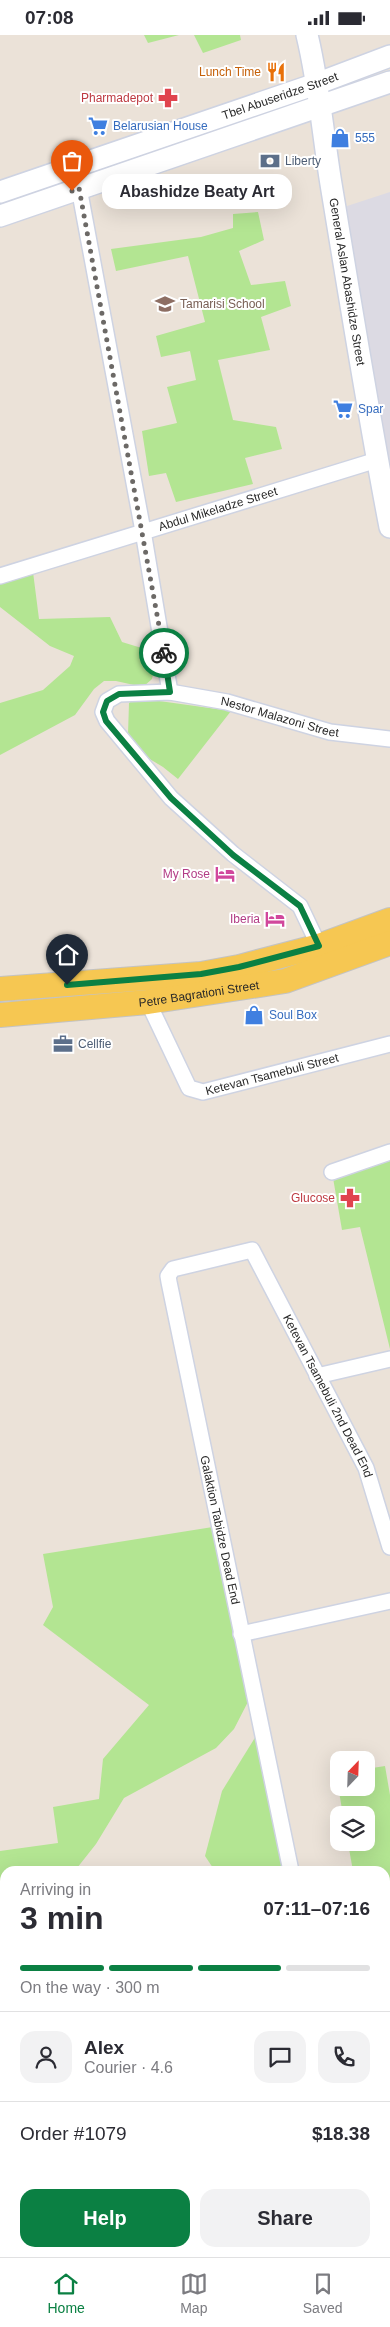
<!DOCTYPE html>
<meta charset="utf-8">
<style>
body{margin:0;font-family:Helvetica,sans-serif;background:#f2f2f3;color:#2b2b33;height:100vh;display:flex;flex-direction:column;font-size:19px;white-space:nowrap}
*{box-sizing:border-box;margin:0}
p{font-size:16px;color:#7c7c81}
.icon{flex:none;width:28px;height:28px;fill:none;stroke:currentColor;stroke-width:2;stroke-linecap:round;stroke-linejoin:round}
.map{position:relative;flex:1;overflow:hidden}
.drawer{position:absolute;left:0px;top:1831px;width:390px;height:391px;display:flex;flex-direction:column;background:#fff;border-radius:15px 15px 0 0;box-shadow:0 5px 20px #0002}
.drawer>*{flex:none}
.needle{width:32px;rotate:23deg}
.tools{position:absolute;left:330px;top:1716px;display:grid;gap:10px}
.tools a{display:grid;place-items:center;width:45px;height:45px;border-radius:10px;background:#fff;box-shadow:0 5px 20px #0002;font-size:25px}
.pin{position:absolute;display:grid;place-items:center;width:42px;height:42px;color:#fff;margin:-51px -21px;border-radius:50% 50% 50% 0;rotate:-45deg;box-shadow:0 0 5px #0007}
.pin .icon{rotate:45deg}
.courier{position:absolute;display:grid;place-items:center;width:50px;height:50px;margin:-25px;border:4px solid #0b8043;border-radius:50%;background:#fff;color:#222;box-shadow:0 1px 6px #0007}
.bubble{position:absolute;height:35px;border-radius:15px;background:#fff;box-shadow:0 5px 20px #0002;font-size:16px;font-weight:800;line-height:35px;text-align:center}
.head em{font-style:normal;font-weight:800}
.head div{display:flex;flex-direction:column-reverse}
.head{display:flex;align-items:center;justify-content:space-between;height:85px;padding:0 20px}
h1{font-size:32px;font-weight:800;line-height:38px}
.bar{display:grid;grid-template-columns:repeat(4,1fr);gap:8px 5px;align-content:center;height:60px;padding:0 20px}
.bar i{height:6px;border-radius:4px;background:#e1e1e2}
.bar .current{background:#0b8043}
.bar p{grid-column:span 4}
.line{display:flex;align-items:center;gap:12px;padding:0 20px;border-top:1px solid #e1e1e2}
.line div{flex:1}
.round{display:grid;place-items:center;flex:none;width:52px;height:52px;border-radius:15px;background:#f2f2f3}
.button{display:flex;gap:10px;margin-top:auto;padding:10px 20px}
.button a{flex:1;height:58px;border-radius:15px;background:#0b8043;color:#fff;font-size:20px;font-weight:800;line-height:58px;text-align:center}
.button a+a{background:#f2f2f3;color:#2b2b33}
.status{display:flex;justify-content:space-between;align-items:center;height:35px;padding:0 25px;background:#fff;direction:ltr}
.status svg{height:14px;fill:currentColor}
.tabs{display:flex;justify-content:space-around;align-items:center;height:70px;border-top:1px solid #e1e1e2;background:#fff;font-size:14px;color:#7c7c81}
.tabs a{display:grid;justify-items:center;gap:2px}
.tabs .current{color:#0b8043}
.map>svg:first-child{display:block}
.industrial{fill:#dcdae3}
.green{fill:#b3e592}
.lines{fill:none;stroke-linecap:round;stroke-linejoin:round}
.street-casing{stroke:#ced3e2;stroke-width:18}
.secondary-casing{stroke:#ced3e2;stroke-width:24}
.primary-casing{stroke:#c3c3c3;stroke-width:26}
.street{stroke:#fff;stroke-width:15}
.secondary{stroke:#fff;stroke-width:21}
.primary{stroke:#f6c752;stroke-width:24}
.done{stroke:#6c6966;stroke-width:5;stroke-dasharray:0 9}
.route{stroke:#0b8043;stroke-width:6}
.labels{text-anchor:middle;dominant-baseline:central;stroke-width:4;stroke-linejoin:round;paint-order:stroke}
.food-label{font-size:12px;fill:#c56008;stroke:#fff;text-anchor:end}
.street-label{font-size:12px;fill:#282828;stroke:#fff}
.health-label{font-size:12px;fill:#be3a42;stroke:#fff;text-anchor:end}
.shop-label{font-size:12px;fill:#366cbe;stroke:#fff;text-anchor:start}
.service-label{font-size:12px;fill:#4e5e75;stroke:#fff;text-anchor:start}
.education-label{font-size:12px;fill:#785e54;stroke:#fff;text-anchor:start}
.hotel-label{font-size:12px;fill:#b23c85;stroke:#fff;text-anchor:end}
</style>
<div class="status"><b>07:08</b><svg viewBox="0 0 49 12"><path d="M0 12V9h3v3zM5 12V6h3v6zM10 12V3h3v9zM15 12V0h3v12zM26 1h20v11H26zM47 4h2v5h-2z"/></svg></div>
<div class="map">
<svg width="390" height="2222" viewBox="0 0 390 2222">
<rect width="100%" height="100%" fill="#ebe2d8"/>
<path class="industrial" d="M 390,157 L 390,436 L 341,173 Z"/>
<g class="green">
<path d="M 144,0 L 179,0 L 148,8 Z"/>
<path d="M 194,0 L 240,0 L 241,5 L 203,18 Z"/>
<path d="M 258,177 L 264,205 L 239,216 L 251,250 L 285,246 L 291,271 L 261,282 L 270,315 L 218,325 L 233,385 L 276,392 L 282,414 L 245,423 L 253,449 L 176,467 L 166,438 L 149,441 L 142,396 L 177,388 L 167,352 L 196,345 L 190,316 L 161,322 L 156,301 L 205,287 L 188,221 L 116,236 L 111,214 L 201,202 L 233,193 L 233,179 Z"/>
<path d="M 33,537 L 39,584 L 110,582 L 122,607 L 158,618 L 152,644 L 143,652 L 116,646 L 104,646 L 94,654 L 75,680 L 0,720 L 0,668 L 43,655 L 70,631 L 74,621 L 50,611 L 0,572 L 0,546 Z"/>
<path d="M 145,664 L 231,676 L 178,744 L 163,732 L 133,714 L 128,699 L 129,668 L 133,665 Z"/>
<path d="M 390,1117 L 390,1314 L 360,1192 L 342,1195 L 332,1137 Z"/>
<path d="M 219,1491 L 253,1657 L 234,1694 L 216,1713 L 124,1763 L 96,1809 L 77,1833 L 70,1836 L 5,1836 L 5,1859 L 2,1860 L 0,1847 L 0,1816 L 58,1808 L 53,1772 L 99,1764 L 103,1724 L 149,1670 L 43,1590 L 53,1572 L 43,1519 Z"/>
<path d="M 261,1693 L 291,1836 L 215,1836 L 205,1821 L 222,1756 Z"/>
<path d="M 385,1731 L 390,1760 L 390,1948 L 385,1949 L 385,1836 L 353,1836 L 348,1808 L 366,1808 L 366,1780 L 343,1780 L 336,1739 L 339,1739 L 339,1752 L 366,1752 L 366,1734 Z"/>
<path d="M 390,2034 L 390,2083 L 385,2057 L 385,2035 Z"/>
<path d="M 0,2174 L 5,2177 L 5,2218 L 60,2218 L 57,2222 L 5,2222 L 0,2198 Z"/>
</g>
<g class="lines">
<defs>
<g id="street">
<path d="M 79,153 L 143,496 L 170,657"/>
<path id="s1" d="M 0,541 L 377,425"/>
<path id="s2" d="M 319,911 L 300,871 L 233,819 L 171,763 L 107,686 L 103,677 L 107,666 L 119,659 L 170,657 L 227,667 L 330,697 L 390,704"/>
<path id="s3" d="M 148,967 L 189,1053 L 203,1057 L 390,1009"/>
<path d="M 332,1137 L 390,1117"/>
<path d="M 317,1341 L 390,1324"/>
<path d="M 241,1599 L 390,1566"/>
<path id="s4" d="M 291,1836 L 169,1247 L 168,1241 L 173,1234 L 252,1215 L 366,1433 L 390,1512"/>
<path d="M 312,2222 L 314,2218"/>
</g>
<g id="secondary">
<path id="s5" d="M 307,0 C 319,49 323,100 331,149 C 350,264 368,378 390,492"/>
<path id="s6" d="M 0,157 L 316,49 L 390,21"/>
<path d="M 0,181 L 390,47"/>
<path d="M 0,2075 L 5,2078"/>
<path d="M 248,2218 L 256,2222"/>
</g>
<g id="primary">
<path d="M 0,954 L 201,939 L 239,932 L 319,911 L 390,885"/>
<path id="s7" d="M 0,980 L 148,967 L 285,946 L 390,908"/>
</g>
</defs>
<use href="#street" class="street-casing"/>
<use href="#secondary" class="secondary-casing"/>
<use href="#primary" class="primary-casing"/>
<use href="#street" class="street"/>
<use href="#secondary" class="secondary"/>
<use href="#primary" class="primary"/>
</g>
<g class="lines">
<path class="done" d="M 72,156 L 79,153 L 164,618"/>
<path class="route" d="M 67,950 L 201,939 L 239,932 L 319,911 L 300,871 L 233,820 L 171,763 L 106,686 L 103,677 L 107,666 L 119,659 L 170,657 L 164,618"/>
</g>
<defs>
<symbol id="restaurant-bare" viewBox="-9 -9 18 18"><path d="M-5-6h1v4h1v-4h1v4h1v-4h1v5L-1.5 .5V6h-2V.5L-5-1ZM5-6V6H3V1.5H1.5Q1.5-4 5-6Z" fill="#e8710a" stroke="#fff" stroke-width="2.5" paint-order="stroke"/></symbol>
<symbol id="pharmacy-bare" viewBox="-9 -9 18 18"><path d="M-2-6h4v4h4v4h-4v4h-4v-4h-4v-4h4Z" fill="#e0444e" stroke="#fff" stroke-width="2.5" paint-order="stroke"/></symbol>
<symbol id="supermarket-bare" viewBox="-9 -9 18 18"><path d="M-6-5.5h2.5l.6 2H6L4.5 2H-2.5L-4.4-4H-6ZM-1.5 3.2a1.3 1.3 0 1 0 .1 0ZM3 3.2a1.3 1.3 0 1 0 .1 0Z" fill="#3f7fe0" stroke="#fff" stroke-width="2.5" paint-order="stroke"/></symbol>
<symbol id="shop-bare" viewBox="-9 -9 18 18"><path d="M-5-2.5h2.3a2.7 3.5 0 0 1 5.4 0H5L5.5 6h-11ZM-1.5-2.5h3a1.5 2.3 0 0 0-3 0Z" fill="#3f7fe0" stroke="#fff" stroke-width="2.5" paint-order="stroke"/></symbol>
<symbol id="bank-bare" viewBox="-9 -9 18 18"><path d="M-6-4H6V4H-6ZM0-2.3a2.3 2.3 0 1 0 0 4.6a2.3 2.3 0 1 0 0-4.6Z" fill="#5c6f8a" stroke="#fff" stroke-width="2.5" paint-order="stroke"/></symbol>
<symbol id="school-bare" viewBox="-9 -9 18 18"><path d="M0-5L7-2L0 1L-7-2ZM-4 1L0 2.5L4 1V4Q0 6-4 4Z" fill="#8d6e63" stroke="#fff" stroke-width="2.5" paint-order="stroke"/></symbol>
<symbol id="hotel-bare" viewBox="-9 -9 18 18"><path d="M-6-4.5h1.5V1H6V5H4.5V3h-9V5H-6ZM-4 0a1.8 1.8 0 1 1 3.6 0ZM.5 0V-2.5h3Q6-2.5 6 0Z" fill="#d1479c" stroke="#fff" stroke-width="2.5" paint-order="stroke"/></symbol>
<symbol id="office-bare" viewBox="-9 -9 18 18"><path d="M-6-3h4V-5.5h4V-3h4V5H-6ZM-1-4.5V-3h2v-1.5ZM-6 0V1H6V0Z" fill="#5c6f8a" stroke="#fff" stroke-width="2.5" paint-order="stroke"/></symbol>
</defs>
<g fill-rule="evenodd">
<use href="#restaurant-bare" x="262" y="23" width="28" height="28"/>
<use href="#pharmacy-bare" x="154" y="49" width="28" height="28"/>
<use href="#supermarket-bare" x="84" y="77" width="28" height="28"/>
<use href="#shop-bare" x="326" y="89" width="28" height="28"/>
<use href="#bank-bare" x="256" y="112" width="28" height="28"/>
<use href="#school-bare" x="151" y="255" width="28" height="28"/>
<use href="#supermarket-bare" x="329" y="360" width="28" height="28"/>
<use href="#hotel-bare" x="211" y="825" width="28" height="28"/>
<use href="#hotel-bare" x="261" y="870" width="28" height="28"/>
<use href="#shop-bare" x="240" y="966" width="28" height="28"/>
<use href="#office-bare" x="49" y="995" width="28" height="28"/>
<use href="#pharmacy-bare" x="336" y="1149" width="28" height="28"/>
</g>
<g class="labels">
<g class="food-label">
<text x="261" y="37">Lunch Time</text>
</g>
<g class="street-label">
<text stroke="none"><textPath href="#s6" startOffset="296">Tbel Abuseridze Street</textPath></text>
<text stroke="none"><textPath href="#s5" startOffset="250">General Aslan Abashidze Street</textPath></text>
<text stroke="none"><textPath href="#s1" startOffset="228">Abdul Mikeladze Street</textPath></text>
<text stroke="none"><textPath href="#s2" startOffset="512">Nestor Malazoni Street</textPath></text>
<text stroke="none"><textPath href="#s7" startOffset="200">Petre Bagrationi Street</textPath></text>
<text stroke="none"><textPath href="#s3" startOffset="181">Ketevan Tsamebuli Street</textPath></text>
<text stroke="none"><textPath href="#s4" startOffset="862">Ketevan Tsamebuli 2nd Dead End</textPath></text>
<text transform="translate(220 1495) rotate(78)">Galaktion Tabidze Dead End</text>
</g>
<g class="health-label">
<text x="153" y="63">Pharmadepot</text>
<text x="335" y="1163">Glucose</text>
</g>
<g class="shop-label">
<text x="113" y="91">Belarusian House</text>
<text x="355" y="103">555</text>
<text x="358" y="374">Spar</text>
<text x="269" y="980">Soul Box</text>
</g>
<g class="service-label">
<text x="285" y="126">Liberty</text>
<text x="78" y="1009">Cellfie</text>
</g>
<g class="education-label">
<text x="180" y="269">Tamarisi School</text>
</g>
<g class="hotel-label">
<text x="210" y="839">My Rose</text>
<text x="260" y="884">Iberia</text>
</g>
</g>
</svg>
<div class="tools">
<a><svg class="needle" viewBox="-14 -14 28 28"><path d="M0-13l5 13h-10z" fill="#e53935"/><path d="M0 13l5-13h-10z" fill="#7c7c81"/></svg></a>
<a><svg class="icon" aria-label="layers" viewBox="0 0 24 24"><path d="M12 4l9 5-9 5-9-5zM3 14l9 5 9-5"/></svg></a>
</div>
<div class="pin" style="left:72px;top:156px;background:#ea580c"><svg class="icon" aria-label="bag" viewBox="0 0 24 24"><path d="M5 8h14l-1 12H6zM9 8a3 3 0 0 1 6 0"/></svg></div>
<div class="pin" style="left:67px;top:950px;background:#1f2937"><svg class="icon" aria-label="home" viewBox="0 0 24 24"><path d="M3 11l9-7 9 7M6 9v11h12V9"/></svg></div>
<div class="courier" style="left:164px;top:618px"><svg class="icon" aria-label="bike" viewBox="0 0 24 24"><circle cx="6" cy="16" r="4"/><circle cx="18" cy="16" r="4"/><path d="M6 16l4-8h5l3 8M10 8l3 8H6M13 5h3"/></svg></div>
<div class="bubble" style="left:102px;top:139px;width:190px">Abashidze Beaty Art</div>
<section class="drawer">
<div class="head"><div><h1>3 min</h1><p>Arriving in</p></div><em>07:11–07:16</em></div>
<div class="bar"><i class="current"></i><i class="current"></i><i class="current"></i><i></i><p>On the way · 300 m</p></div>
<div class="line" style="height:90px"><a class="round"><svg class="icon" aria-label="person" viewBox="0 0 24 24"><circle cx="12" cy="8" r="4"/><path d="M4 21q1-7 8-7t8 7"/></svg></a><div><b>Alex</b><p>Courier · 4.6</p></div><a class="round"><svg class="icon" aria-label="chat" viewBox="0 0 24 24"><path d="M4 5h16v11H9l-5 4z"/></svg></a><a class="round"><svg class="icon" aria-label="phone" viewBox="0 0 24 24"><path d="M5 4h4l2 5-3 2q2 4 5 5l2-3 5 2v4C11 20 4 13 5 4z"/></svg></a></div>
<div class="line" style="height:65px"><div>Order #1079</div><b>$18.38</b></div>
<div class="button"><a>Help</a><a>Share</a></div>
</section>
</div>
<nav class="tabs">
<a class="current"><svg class="icon" aria-label="home" viewBox="0 0 24 24"><path d="M3 11l9-7 9 7M6 9v11h12V9"/></svg>Home</a>
<a><svg class="icon" aria-label="map" viewBox="0 0 24 24"><path d="M3 6l6-2 6 2 6-2v14l-6 2-6-2-6 2zM9 4v14M15 6v14"/></svg>Map</a>
<a><svg class="icon" aria-label="saved" viewBox="0 0 24 24"><path d="M7 4h10v16l-5-4-5 4z"/></svg>Saved</a>
</nav>
